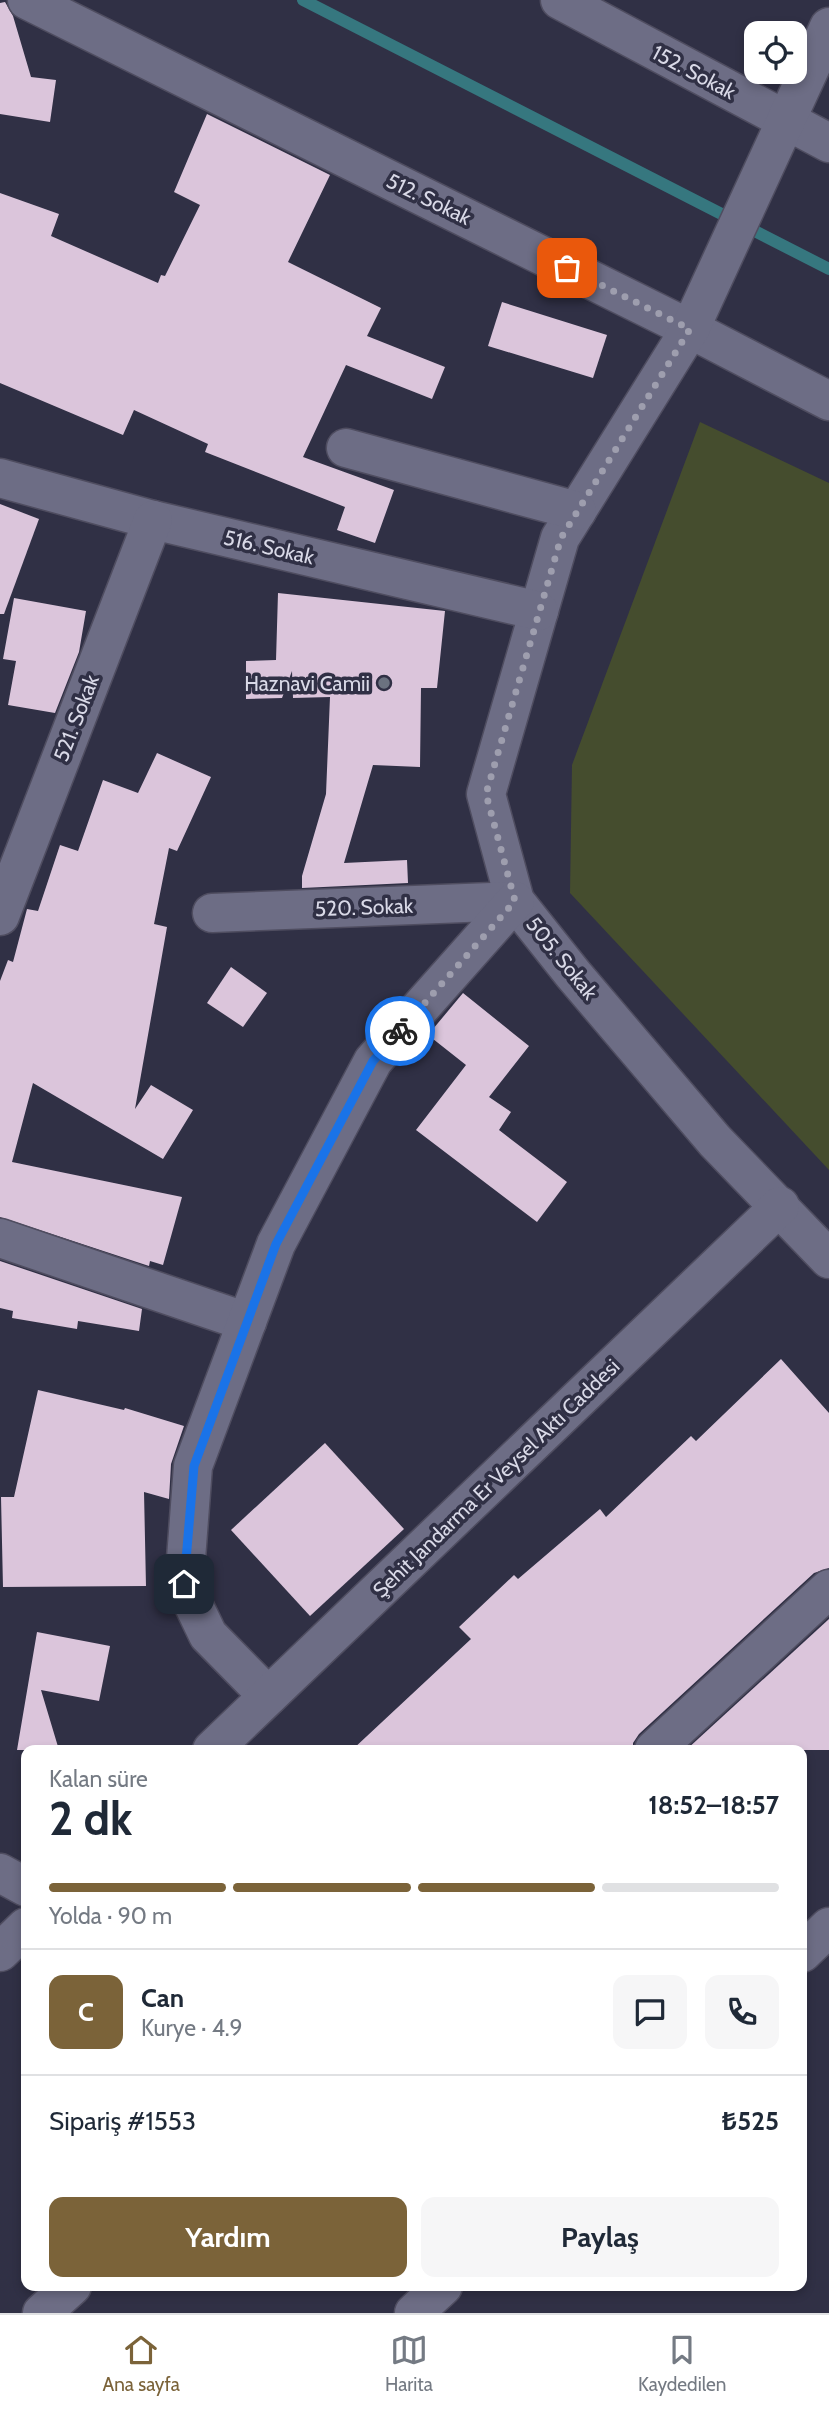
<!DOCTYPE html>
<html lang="tr">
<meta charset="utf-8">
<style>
body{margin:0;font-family:Cabin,sans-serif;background:#f6f6f7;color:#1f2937;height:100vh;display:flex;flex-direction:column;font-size:26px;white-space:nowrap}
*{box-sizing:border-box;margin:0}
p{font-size:23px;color:#747a83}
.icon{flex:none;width:38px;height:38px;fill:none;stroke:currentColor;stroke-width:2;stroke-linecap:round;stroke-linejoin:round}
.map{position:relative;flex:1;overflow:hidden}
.panel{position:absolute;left:21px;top:1745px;width:786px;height:546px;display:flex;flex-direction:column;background:#fff;border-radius:14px;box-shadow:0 4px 10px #0003}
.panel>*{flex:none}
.controls{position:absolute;left:744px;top:21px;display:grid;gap:14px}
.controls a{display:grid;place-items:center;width:63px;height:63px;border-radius:14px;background:#fff;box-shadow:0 4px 10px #0003;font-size:35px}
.pin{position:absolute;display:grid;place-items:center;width:60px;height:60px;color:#fff;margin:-30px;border-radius:14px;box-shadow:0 4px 10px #0006}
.courier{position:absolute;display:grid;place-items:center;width:70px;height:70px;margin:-35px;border:5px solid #1a73e8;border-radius:50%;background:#fff;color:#222;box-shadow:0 2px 9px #0007}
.overview em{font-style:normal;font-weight:800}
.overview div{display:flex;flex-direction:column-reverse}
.overview{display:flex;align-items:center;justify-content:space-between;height:119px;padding:0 28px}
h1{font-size:46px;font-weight:800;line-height:52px}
.bar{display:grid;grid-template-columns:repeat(4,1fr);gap:10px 7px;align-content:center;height:84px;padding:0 28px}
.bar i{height:9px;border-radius:5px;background:#e0e1e3}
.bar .selected{background:#7b6339}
.bar p{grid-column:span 4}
.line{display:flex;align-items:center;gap:18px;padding:0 28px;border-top:2px solid #e0e1e3}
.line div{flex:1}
.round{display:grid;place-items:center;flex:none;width:74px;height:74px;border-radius:14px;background:#f6f6f7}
.button{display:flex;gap:14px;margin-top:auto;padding:14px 28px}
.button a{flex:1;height:80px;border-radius:14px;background:#7b6339;color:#fff;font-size:28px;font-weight:800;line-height:80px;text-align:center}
.button a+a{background:#f6f6f7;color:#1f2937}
.dock{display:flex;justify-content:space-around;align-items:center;height:98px;border-top:2px solid #e0e1e3;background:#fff;font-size:19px;color:#747a83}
.dock a{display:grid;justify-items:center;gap:4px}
.dock .selected{color:#7b6339}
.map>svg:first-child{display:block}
.green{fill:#454d2e}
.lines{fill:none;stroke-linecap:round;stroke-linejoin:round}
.stream{stroke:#36777f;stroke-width:12}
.building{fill:#dbc5db}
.minor-casing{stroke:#4f4d60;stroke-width:41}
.minor{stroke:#6d6d85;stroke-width:38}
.done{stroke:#9e9eae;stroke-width:7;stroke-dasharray:0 12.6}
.route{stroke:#1a73e8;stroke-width:9}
.worship-dot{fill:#6b7280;stroke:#303045;stroke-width:2.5}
.labels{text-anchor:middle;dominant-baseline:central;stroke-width:7;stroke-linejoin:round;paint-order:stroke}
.street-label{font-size:21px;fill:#d9d9e7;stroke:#303045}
.poi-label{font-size:21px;fill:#d9d9e7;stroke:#303045;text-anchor:end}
</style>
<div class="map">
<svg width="829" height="2313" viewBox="0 0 829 2313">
<rect width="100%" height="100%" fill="#303045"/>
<path class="green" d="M 700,422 L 829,483 L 829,1170 L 570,893 L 572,765 Z"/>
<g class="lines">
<path class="stream" d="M 303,0 L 829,269"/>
</g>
<g class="building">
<path d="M 5,2 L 13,16 L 31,77 L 56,80 L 50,122 L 0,114 L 0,3 Z"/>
<path d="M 207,114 L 330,175 L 288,262 L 381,308 L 367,336 L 445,367 L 432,399 L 346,365 L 303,457 L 394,490 L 375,543 L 337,530 L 345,507 L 205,452 L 208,444 L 134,410 L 123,435 L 0,383 L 0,193 L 59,214 L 51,236 L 158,283 L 161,275 L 165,276 L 200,205 L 174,192 Z"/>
<path d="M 502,302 L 607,335 L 593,378 L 488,346 Z"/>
<path d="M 0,504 L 39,519 L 4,614 L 0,614 Z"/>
<path d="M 278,593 L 445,611 L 437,688 L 421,688 L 420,767 L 373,765 L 344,863 L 407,860 L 408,883 L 302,888 L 302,876 L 326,794 L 330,697 L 293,698 L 292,671 L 282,698 L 246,699 L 246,661 L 276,660 Z"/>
<path d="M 14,598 L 86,611 L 79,652 L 55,713 L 8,705 L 16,661 L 3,659 Z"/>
<path d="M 157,753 L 211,777 L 177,851 L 169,848 L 154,924 L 167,927 L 135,1109 L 151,1085 L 193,1110 L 163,1159 L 33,1083 L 12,1162 L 182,1197 L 163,1265 L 150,1261 L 149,1266 L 0,1217 L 0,981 L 8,960 L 13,962 L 27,909 L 38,911 L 60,845 L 78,851 L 103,780 L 138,793 Z"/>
<path d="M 231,967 L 267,993 L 243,1027 L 207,1003 Z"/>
<path d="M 463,993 L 529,1046 L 489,1097 L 511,1112 L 499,1130 L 567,1182 L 537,1222 L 416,1130 L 466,1065 L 428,1035 Z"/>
<path d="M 0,1261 L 142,1309 L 139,1331 L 78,1321 L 77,1329 L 12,1318 L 13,1311 L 0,1308 Z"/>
<path d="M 781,1359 L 829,1413 L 829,1568 L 814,1573 L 639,1734 L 633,1743 L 633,1750 L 352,1750 L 471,1639 L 459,1627 L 514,1575 L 518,1579 L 600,1509 L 606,1517 L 691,1436 L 696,1441 Z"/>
<path d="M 38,1390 L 124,1410 L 125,1408 L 184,1426 L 171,1464 L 169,1499 L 144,1492 L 146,1586 L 3,1587 L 1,1497 L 14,1497 Z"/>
<path d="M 325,1443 L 404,1529 L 310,1616 L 231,1530 Z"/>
<path d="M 829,1619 L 829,1750 L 686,1750 Z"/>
<path d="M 37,1632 L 110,1646 L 99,1701 L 41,1690 L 59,1750 L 17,1750 Z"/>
</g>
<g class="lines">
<defs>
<g id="minor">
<path d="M 27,0 L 690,329 L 829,401"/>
<path d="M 560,0 L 829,143"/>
<path d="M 829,27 L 690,329 L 560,538 L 486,794 L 515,901 L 573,974 L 715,1141 L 829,1259"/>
<path d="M 346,448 L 577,511"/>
<path d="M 0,478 L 153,520 L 539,611"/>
<path d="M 212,913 L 515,901"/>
<path d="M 0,916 L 153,520"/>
<path d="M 0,1238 L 247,1322"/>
<path d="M 268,1696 L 208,1635 L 184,1585 L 193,1466 L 276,1244 L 373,1061 L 515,901"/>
<path d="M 212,1750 L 780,1206"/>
<path d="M 654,1750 L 829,1589"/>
<path d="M 0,1873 L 26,1887"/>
<path d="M 0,1952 L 26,1927"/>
<path d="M 802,1953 L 829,1927"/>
<path d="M 42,2313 L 72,2286"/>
<path d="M 414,2313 L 443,2286"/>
</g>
</defs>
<use href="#minor" class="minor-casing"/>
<use href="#minor" class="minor"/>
</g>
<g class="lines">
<path class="done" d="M 400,1031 L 515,901 L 486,794 L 561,538 L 690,329 L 567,268"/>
<path class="route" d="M 184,1584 L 194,1466 L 276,1244 L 373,1061 L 400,1031"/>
</g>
<circle class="worship-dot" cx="384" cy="683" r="7"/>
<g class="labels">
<g class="street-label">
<text transform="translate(694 72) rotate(28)">152. Sokak</text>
<text transform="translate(429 199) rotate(26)">512. Sokak</text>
<text transform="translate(269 547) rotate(13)">516. Sokak</text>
<text transform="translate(76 718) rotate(-69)">521. Sokak</text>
<text transform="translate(364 907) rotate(-2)">520. Sokak</text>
<text transform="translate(562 958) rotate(51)">505. Sokak</text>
<text transform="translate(496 1478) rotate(-44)">Şehit Jandarma Er Veysel Aktı Caddesi</text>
</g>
<g class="poi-label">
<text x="370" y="683">Haznavi Camii</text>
</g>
</g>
</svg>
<div class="controls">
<a><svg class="icon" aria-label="locate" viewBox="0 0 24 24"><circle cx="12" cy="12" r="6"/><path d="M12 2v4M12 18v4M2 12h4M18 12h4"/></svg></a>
</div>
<div class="pin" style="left:567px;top:268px;background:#ea580c"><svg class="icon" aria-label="bag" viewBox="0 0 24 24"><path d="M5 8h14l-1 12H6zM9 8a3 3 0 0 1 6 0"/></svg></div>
<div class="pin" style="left:184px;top:1584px;background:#1f2937"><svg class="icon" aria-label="home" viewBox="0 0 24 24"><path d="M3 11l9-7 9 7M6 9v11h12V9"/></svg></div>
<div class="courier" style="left:400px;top:1031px"><svg class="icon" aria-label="bike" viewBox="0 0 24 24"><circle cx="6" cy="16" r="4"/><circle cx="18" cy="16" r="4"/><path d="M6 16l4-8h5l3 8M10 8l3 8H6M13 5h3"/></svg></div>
<section class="panel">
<div class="overview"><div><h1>2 dk</h1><p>Kalan süre</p></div><em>18:52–18:57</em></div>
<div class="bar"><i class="selected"></i><i class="selected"></i><i class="selected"></i><i></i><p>Yolda · 90 m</p></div>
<div class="line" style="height:126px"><b class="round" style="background:#7b6339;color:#fff">C</b><div><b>Can</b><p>Kurye · 4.9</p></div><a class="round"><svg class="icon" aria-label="chat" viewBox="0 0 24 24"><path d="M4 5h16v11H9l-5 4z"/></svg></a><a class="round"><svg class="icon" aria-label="phone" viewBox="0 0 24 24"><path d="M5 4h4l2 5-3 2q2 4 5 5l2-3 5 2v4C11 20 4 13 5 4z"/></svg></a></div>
<div class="line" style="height:91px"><div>Sipariş #1553</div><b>₺525</b></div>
<div class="button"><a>Yardım</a><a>Paylaş</a></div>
</section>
</div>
<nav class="dock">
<a class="selected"><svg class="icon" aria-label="home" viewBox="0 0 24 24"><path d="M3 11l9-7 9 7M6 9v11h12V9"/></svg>Ana sayfa</a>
<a><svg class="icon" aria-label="map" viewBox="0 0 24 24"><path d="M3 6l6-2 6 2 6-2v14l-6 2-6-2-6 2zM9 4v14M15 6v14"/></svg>Harita</a>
<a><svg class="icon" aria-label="saved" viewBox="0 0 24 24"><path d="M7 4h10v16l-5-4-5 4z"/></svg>Kaydedilen</a>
</nav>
